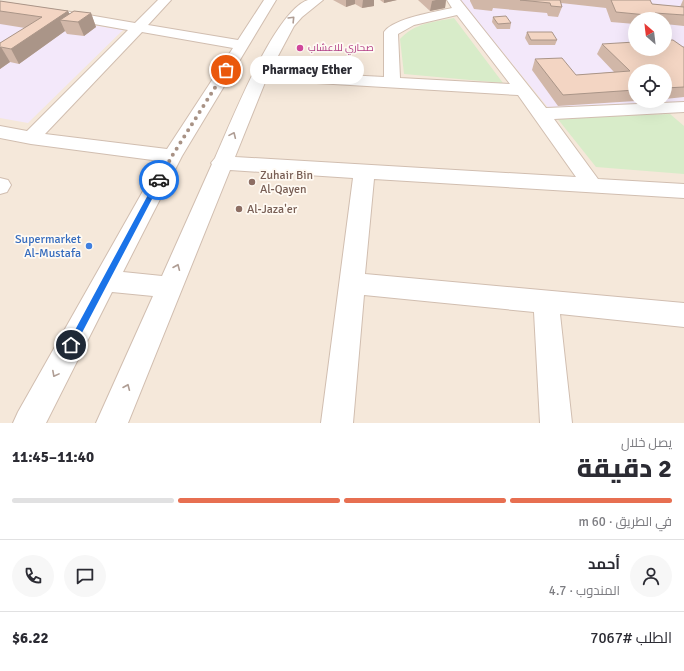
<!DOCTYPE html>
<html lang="ar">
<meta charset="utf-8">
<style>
body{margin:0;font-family:Signika,Cairo,sans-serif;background:#f7f7f7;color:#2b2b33;direction:rtl;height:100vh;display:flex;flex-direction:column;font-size:15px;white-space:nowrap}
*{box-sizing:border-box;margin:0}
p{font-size:13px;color:#7c7c81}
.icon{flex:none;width:22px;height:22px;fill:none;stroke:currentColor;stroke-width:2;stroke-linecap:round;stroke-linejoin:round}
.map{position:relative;height:423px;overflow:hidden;direction:ltr}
.details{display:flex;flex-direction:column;background:#fff;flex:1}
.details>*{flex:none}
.needle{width:26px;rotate:332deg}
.fabs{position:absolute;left:628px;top:12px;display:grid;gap:8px}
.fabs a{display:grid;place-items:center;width:44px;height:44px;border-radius:50%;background:#fff;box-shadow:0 4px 16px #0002;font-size:20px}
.pin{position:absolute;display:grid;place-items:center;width:34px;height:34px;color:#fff;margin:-17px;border:2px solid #fff;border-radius:50%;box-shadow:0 1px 4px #0007}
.courier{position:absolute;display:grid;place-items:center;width:40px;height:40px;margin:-20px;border:3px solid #1a73e8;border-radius:50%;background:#fff;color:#222;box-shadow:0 1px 5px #0007}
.bubble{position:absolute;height:28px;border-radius:14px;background:#fff;box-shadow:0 4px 16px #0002;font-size:13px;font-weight:800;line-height:28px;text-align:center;direction:rtl}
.head em{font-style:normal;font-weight:800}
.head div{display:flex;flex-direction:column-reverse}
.head{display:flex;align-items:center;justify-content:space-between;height:68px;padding:0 12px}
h1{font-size:26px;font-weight:800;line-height:30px}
.bar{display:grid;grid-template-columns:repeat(4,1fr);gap:6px 4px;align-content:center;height:48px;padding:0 12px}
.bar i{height:5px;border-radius:3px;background:#e1e1e2}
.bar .active{background:#e76f51}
.bar p{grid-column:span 4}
.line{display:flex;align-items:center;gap:10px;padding:0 12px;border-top:1px solid #e1e1e2}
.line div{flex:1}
.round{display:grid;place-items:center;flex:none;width:42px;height:42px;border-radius:21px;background:#f7f7f7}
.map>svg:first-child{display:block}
.residential{fill:#f5e8da;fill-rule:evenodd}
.education{fill:#f3e8fa;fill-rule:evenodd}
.green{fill:#d8ecc9}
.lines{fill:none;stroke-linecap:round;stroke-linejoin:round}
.minor-casing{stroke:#d1beb0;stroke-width:2}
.minor{fill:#fff;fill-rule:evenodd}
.wall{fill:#d1b7a8}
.shaded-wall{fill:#aa9588}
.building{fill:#f3d5c3;stroke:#aa9588}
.oneway{stroke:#af9d94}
.route{fill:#1a73e8}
.done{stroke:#a89285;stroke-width:4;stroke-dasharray:0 7.2}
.hotel-dot{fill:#d1479c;stroke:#fffaf3;stroke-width:1.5}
.education-dot{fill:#8d6e63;stroke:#fffaf3;stroke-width:1.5}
.shop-dot{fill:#3f7fe0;stroke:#fffaf3;stroke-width:1.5}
.labels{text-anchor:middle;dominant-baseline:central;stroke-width:3.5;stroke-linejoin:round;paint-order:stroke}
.far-hotel-label{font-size:10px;fill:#b23c85;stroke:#fffaf3;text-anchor:start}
.education-label{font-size:12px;fill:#785e54;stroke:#fffaf3;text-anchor:start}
.shop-label{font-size:12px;fill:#366cbe;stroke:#fffaf3;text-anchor:end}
</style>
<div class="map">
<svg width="684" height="423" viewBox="0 0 684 423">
<rect width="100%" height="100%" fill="#fdf6ec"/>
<path class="residential" d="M 0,0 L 684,0 L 684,423 L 0,423 ZM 635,19 L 665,19 L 665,49 L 635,49 ZM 635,71 L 665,71 L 665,101 L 635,101 Z"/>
<g class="education">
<path d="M 460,0 L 684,0 L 684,102 L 550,110 ZM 635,19 L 665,19 L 665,49 L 635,49 ZM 635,71 L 665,71 L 665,101 L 635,101 Z"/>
<path d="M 0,10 L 123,30 L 28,123 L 0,118 Z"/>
</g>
<g class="green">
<path d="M 454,18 L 503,83 L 404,74 L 400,39 C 415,23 433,22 454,18 Z"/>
<path d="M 670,114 L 684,126 L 684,174 L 596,167 L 557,118 Z"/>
</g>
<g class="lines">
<defs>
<g id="minor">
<path d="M 158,0 L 171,0 L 148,25 L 238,40 L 264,0 L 276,0 L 182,156 L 123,272 L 162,276 L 212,164 L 211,163 L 215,158 C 230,125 274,11 308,0 C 312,0 319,0 323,0 L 302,17 L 294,26 L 270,71 L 384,77 L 384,32 C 394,18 435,12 452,8 L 447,0 L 460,0 L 546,108 L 684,102 L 684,112 L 554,119 L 598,179 L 684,184 L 684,198 L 374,179 L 365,274 L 684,303 L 684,327 L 560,314 L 572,423 L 540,423 L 534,312 L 364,295 L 353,423 L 321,423 L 353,178 L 230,170 L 128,423 L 96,423 L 153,296 L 112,292 L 46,423 L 13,423 L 18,412 L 160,161 L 31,144 L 0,138 L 0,126 L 27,131 L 128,30 L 60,18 L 58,15 L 60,12 L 65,11 L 135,23 ZM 457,15 L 510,84 L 400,78 L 398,34 L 414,25 ZM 142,32 L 233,48 L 167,149 L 45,134 ZM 266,80 L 518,95 L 576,177 L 235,157 Z"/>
<path d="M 0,178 L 8,180 L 11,185 L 7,192 L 0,194 Z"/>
</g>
</defs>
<use href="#minor" class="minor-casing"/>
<use href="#minor" class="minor"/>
</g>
<g class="wall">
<path d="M 333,0 L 374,0 L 374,6 L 362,8 L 355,4 L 346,7 Z"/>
<path d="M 380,0 L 397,0 L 384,3 Z"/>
<path d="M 418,0 L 446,0 L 445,8 L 430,11 Z"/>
<path d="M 470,0 L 650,0 L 652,4 L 680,7 L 683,0 L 684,0 L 684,26 L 665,24 L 665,19 L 635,19 L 635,24 L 611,22 L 606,8 L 561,3 L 562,7 L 558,17 L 548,16 L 547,13 L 493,8 L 492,11 L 474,9 L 470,1 Z"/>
<path d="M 0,1 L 68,11 L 69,13 L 91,13 L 96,27 L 84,36 L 67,34 L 65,31 L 19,64 L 10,62 L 0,69 L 0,43 L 25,28 L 0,24 Z"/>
<path d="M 493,17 L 511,23 L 510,29 L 497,29 L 492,22 Z"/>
<path d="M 527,32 L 557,40 L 555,45 L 529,45 L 525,38 Z"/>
<path d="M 602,44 L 684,47 L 684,97 L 665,99 L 665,71 L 635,71 L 635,101 L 558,106 L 532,70 L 535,59 L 576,75 L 614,72 L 597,54 Z"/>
</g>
<g class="shaded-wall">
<path d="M 346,0 L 355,0 L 355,4 L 346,7 Z"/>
<path d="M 363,0 L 374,0 L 374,6 L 362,8 Z"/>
<path d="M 384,0 L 397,0 L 384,3 Z"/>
<path d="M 436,0 L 446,0 L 445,8 L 430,11 L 432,1 Z"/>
<path d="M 68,11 L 73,21 L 60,20 L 65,31 L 19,64 L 11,49 Z"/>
<path d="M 91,13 L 96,27 L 84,36 L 78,22 Z"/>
<path d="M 1,47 L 10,62 L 0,69 L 0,48 Z"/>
</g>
<g class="building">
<path d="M 520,0 L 560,0 L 562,7 L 551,6 L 550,3 Z"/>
<path d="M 611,0 L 650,0 L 652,4 L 684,7 L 684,15 L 655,13 L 657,16 L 616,12 Z"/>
<path d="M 0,1 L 68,11 L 11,49 L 1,47 L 0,48 L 0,43 L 42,17 L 0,11 Z"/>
<path d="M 74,11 L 91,13 L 78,22 L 60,20 Z"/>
<path d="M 506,16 L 511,23 L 498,24 L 493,17 Z"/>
<path d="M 527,32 L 552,32 L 557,40 L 531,40 Z"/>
<path d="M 665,40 L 673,40 L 683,47 L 684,47 L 684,87 L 665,88 L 665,71 L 635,71 L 635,90 L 563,95 L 535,59 L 562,58 L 576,75 L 630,71 L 602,44 L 635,42 L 635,49 L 665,49 Z"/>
</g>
<defs><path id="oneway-chevron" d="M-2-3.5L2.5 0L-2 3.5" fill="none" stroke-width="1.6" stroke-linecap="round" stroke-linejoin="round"/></defs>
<g class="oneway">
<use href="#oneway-chevron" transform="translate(292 19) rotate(-46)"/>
<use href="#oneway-chevron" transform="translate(233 135) rotate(-66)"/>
<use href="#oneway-chevron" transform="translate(177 267) rotate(-67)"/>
<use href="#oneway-chevron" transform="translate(55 374) rotate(118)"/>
<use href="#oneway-chevron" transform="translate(127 387) rotate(-67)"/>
</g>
<path class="route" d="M 159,178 L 162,180 L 74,348 L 68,348 L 66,345 L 68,343 L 156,180 Z"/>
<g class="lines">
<path class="done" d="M 159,180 L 172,156 L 226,70"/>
</g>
<circle class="hotel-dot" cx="300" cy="48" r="4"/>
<g class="education-dot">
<circle cx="252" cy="182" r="4"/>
<circle cx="239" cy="209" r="4"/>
</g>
<circle class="shop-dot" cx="89" cy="246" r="4"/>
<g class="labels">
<g class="far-hotel-label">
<text x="308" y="48">صحاري للاعشاب</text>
</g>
<g class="education-label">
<text x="260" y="175">Zuhair Bin<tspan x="260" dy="14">Al-Qayen</tspan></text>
<text x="247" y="209">Al-Jaza'er</text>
</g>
<g class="shop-label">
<text x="81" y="239">Supermarket<tspan x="81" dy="14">Al-Mustafa</tspan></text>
</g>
</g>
</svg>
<div class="fabs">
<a><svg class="needle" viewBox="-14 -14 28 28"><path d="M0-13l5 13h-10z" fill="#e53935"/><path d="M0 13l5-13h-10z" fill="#7c7c81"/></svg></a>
<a><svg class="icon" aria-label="locate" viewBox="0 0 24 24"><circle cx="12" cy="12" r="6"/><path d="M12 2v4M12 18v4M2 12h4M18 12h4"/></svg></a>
</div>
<div class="pin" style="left:226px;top:70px;background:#ea580c"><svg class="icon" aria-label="bag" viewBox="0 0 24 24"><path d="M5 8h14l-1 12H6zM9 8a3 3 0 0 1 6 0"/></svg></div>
<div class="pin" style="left:71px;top:345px;background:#1f2937"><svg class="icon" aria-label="home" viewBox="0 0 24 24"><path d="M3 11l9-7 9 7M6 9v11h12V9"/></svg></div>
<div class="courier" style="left:159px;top:180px"><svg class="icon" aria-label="car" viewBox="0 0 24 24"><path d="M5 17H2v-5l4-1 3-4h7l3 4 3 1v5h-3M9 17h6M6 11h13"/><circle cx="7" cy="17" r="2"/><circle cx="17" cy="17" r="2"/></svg></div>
<div class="bubble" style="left:250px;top:56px;width:114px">Pharmacy Ether</div>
</div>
<section class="details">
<div class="head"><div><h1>2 دقيقة</h1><p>يصل خلال</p></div><em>11:40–11:45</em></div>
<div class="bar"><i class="active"></i><i class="active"></i><i class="active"></i><i></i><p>في الطريق · 60 m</p></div>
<div class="line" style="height:72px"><a class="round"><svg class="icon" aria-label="person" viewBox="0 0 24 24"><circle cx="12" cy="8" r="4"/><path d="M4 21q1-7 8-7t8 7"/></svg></a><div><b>أحمد</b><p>المندوب · 4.7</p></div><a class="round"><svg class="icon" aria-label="chat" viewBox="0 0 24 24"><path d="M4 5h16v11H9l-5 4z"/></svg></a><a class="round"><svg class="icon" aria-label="phone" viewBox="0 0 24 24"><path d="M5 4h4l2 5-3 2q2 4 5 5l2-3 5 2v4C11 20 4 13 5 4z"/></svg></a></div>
<div class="line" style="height:52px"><div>الطلب #7067</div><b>$6.22</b></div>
</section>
